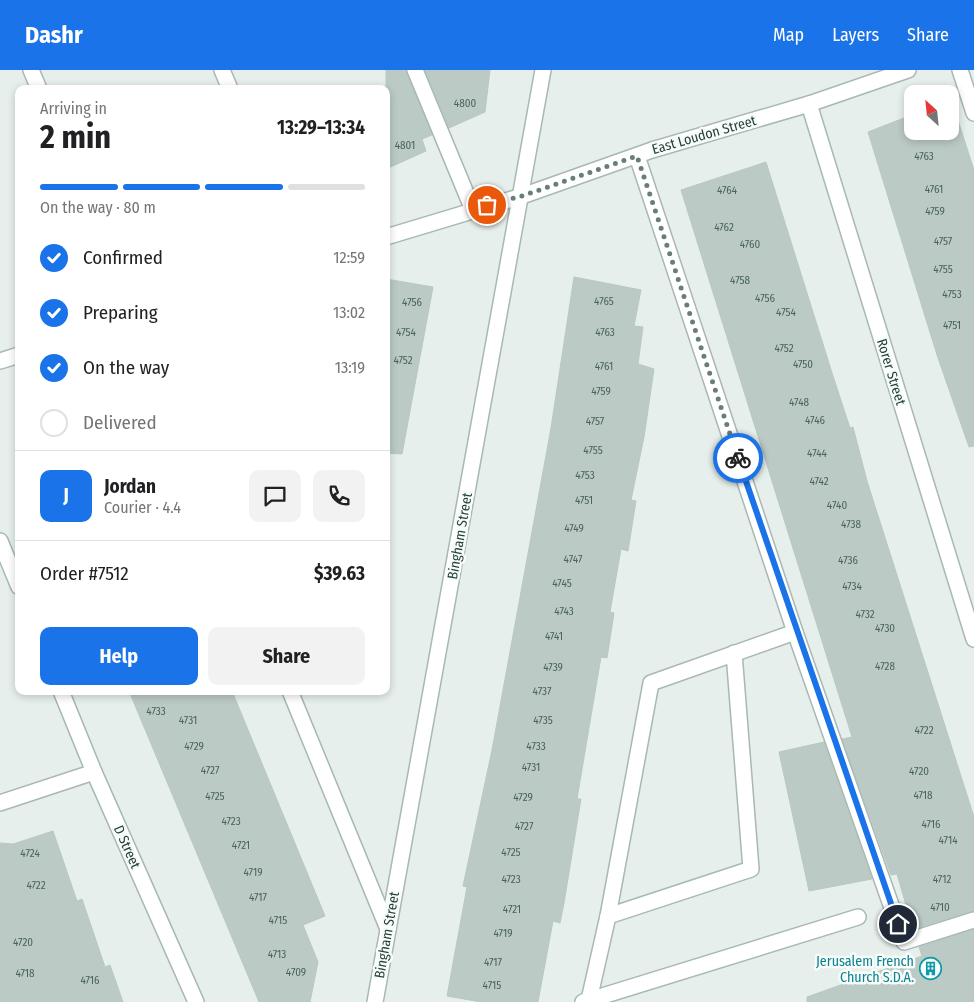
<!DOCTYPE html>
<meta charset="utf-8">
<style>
body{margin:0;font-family:"Fira Sans Condensed",sans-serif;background:#f2f2f2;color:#202124;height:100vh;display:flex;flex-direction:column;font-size:19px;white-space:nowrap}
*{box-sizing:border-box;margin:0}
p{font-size:16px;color:#757577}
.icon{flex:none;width:28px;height:28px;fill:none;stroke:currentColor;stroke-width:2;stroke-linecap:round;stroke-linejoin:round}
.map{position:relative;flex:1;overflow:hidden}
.panel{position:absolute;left:15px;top:15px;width:375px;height:610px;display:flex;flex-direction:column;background:#fff;border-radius:10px;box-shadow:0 2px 8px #0003}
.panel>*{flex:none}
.needle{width:32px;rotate:333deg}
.controls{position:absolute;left:904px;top:15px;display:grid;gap:10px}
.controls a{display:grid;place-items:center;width:55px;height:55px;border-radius:10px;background:#fff;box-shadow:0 2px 8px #0003;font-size:25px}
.pin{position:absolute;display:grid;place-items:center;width:42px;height:42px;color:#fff;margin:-21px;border:2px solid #fff;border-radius:50%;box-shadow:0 1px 5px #0007}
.courier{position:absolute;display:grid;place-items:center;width:50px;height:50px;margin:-25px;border:4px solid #1a73e8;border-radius:50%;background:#fff;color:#222;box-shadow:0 1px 6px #0007}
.summary em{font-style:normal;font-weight:700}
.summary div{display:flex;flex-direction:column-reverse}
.summary{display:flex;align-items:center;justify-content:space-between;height:85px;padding:0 25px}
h1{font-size:32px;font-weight:700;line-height:38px}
.bar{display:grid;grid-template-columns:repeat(4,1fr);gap:8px 5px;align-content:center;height:60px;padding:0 25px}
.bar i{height:6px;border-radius:4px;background:#e0e0e0}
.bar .on{background:#1a73e8}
.bar p{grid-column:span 4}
.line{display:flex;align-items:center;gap:12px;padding:0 25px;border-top:1px solid #e0e0e0}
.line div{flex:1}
.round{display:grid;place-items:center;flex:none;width:52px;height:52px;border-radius:10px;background:#f2f2f2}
ol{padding:0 25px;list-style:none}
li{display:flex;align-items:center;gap:15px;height:55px}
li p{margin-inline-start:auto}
li .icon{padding:5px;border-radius:50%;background:#1a73e8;color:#fff;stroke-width:4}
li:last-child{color:#757577}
li i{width:28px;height:28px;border:2px solid #e0e0e0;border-radius:50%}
.cta{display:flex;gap:10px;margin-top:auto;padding:10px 25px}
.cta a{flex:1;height:58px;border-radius:10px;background:#1a73e8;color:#fff;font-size:20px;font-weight:700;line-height:58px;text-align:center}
.cta a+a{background:#f2f2f2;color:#202124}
header{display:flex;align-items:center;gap:30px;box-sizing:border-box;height:70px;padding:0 25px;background:#1a73e8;color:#fff}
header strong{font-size:24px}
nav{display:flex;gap:28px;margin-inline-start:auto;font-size:18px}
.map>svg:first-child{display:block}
.building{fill:#bbcac4;stroke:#b8c9c2}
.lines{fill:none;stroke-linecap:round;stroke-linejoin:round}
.service-casing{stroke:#a8b8b2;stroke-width:18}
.minor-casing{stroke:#a8b8b2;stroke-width:18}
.service{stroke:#fff;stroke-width:15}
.minor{stroke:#fff;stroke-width:15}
.done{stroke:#687f78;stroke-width:5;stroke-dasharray:0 9}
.route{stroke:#1a73e8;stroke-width:6}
.labels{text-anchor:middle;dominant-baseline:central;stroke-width:5;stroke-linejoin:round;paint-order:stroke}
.number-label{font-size:11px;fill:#4a645c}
.street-label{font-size:14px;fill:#24423a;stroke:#f7fbf9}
.culture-label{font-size:14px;fill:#0d838f;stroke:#f7fbf9;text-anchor:end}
</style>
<header>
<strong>Dashr</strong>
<nav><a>Map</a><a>Layers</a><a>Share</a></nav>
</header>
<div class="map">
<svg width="974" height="932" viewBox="0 0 974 932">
<rect width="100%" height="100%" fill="#e6efeb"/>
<g class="building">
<path d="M 386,0 L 406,0 L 432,65 L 422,69 L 426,81 L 386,99 Z"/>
<path d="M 425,0 L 490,0 L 485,42 L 449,58 Z"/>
<path d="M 953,35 L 974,100 L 974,376 L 969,377 L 937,285 L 868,62 L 904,48 L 905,50 L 912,48 L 912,61 L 950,61 L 950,36 Z"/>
<path d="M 766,92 L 833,306 L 850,358 L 853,357 L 867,411 L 974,747 L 974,841 L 913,859 L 897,804 L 891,805 L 842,669 L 852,667 L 681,120 Z"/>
<path d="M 574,207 L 641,220 L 634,256 L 643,257 L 638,294 L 654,299 L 644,367 L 631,430 L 636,431 L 628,481 L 621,479 L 610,542 L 614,543 L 607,588 L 601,587 L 577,729 L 581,729 L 564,833 L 560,853 L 553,851 L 538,932 L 481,932 L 447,926 L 467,817 L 463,816 L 492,680 L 551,358 Z"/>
<path d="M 386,209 L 433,217 L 402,384 L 386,383 Z"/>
<path d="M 129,621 L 232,621 L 325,846 L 303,855 L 318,892 L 310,932 L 259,932 Z"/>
<path d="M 824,672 L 872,809 L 809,821 L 779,682 Z"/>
<path d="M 53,761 L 77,831 L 82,829 L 105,897 L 110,895 L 123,932 L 0,932 L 0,773 L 13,774 Z"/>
<path d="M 974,860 L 974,932 L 807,932 L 807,927 L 922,886 L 919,877 Z"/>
</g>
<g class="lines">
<defs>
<g id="service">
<path d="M 31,0 L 39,19"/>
<path d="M 415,0 L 473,140"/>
<path d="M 960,0 L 974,43"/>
<path d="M 637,86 L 795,562 L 904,872 L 974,850"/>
<path d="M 290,621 L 388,859"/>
<path d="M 608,846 L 751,799 L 734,583"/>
<path d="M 589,930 L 608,846 L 651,613 L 795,562"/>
<path d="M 583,932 L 858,847"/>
</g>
<g id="minor">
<path d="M 222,0 L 230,19"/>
<path d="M 809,34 L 974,569"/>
<path d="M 386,167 L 522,126 L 652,80 L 809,34 L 908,0"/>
<path d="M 0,291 L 19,285"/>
<path d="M 0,471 L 19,517"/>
<path d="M 61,621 L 94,702 L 196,932"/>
<path d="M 0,733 L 94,702"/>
<path d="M 375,932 L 543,0"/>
</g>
</defs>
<use href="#service" class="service-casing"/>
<use href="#minor" class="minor-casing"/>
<use href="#service" class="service"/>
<use href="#minor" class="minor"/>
</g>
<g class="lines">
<path class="done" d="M 487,135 L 522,126 L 637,86 L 738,388"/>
<path class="route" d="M 738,388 L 898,854"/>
</g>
<defs>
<symbol id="building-ring" viewBox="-11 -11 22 22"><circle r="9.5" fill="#f7fbf9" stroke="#0f9aa8" stroke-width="1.5"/><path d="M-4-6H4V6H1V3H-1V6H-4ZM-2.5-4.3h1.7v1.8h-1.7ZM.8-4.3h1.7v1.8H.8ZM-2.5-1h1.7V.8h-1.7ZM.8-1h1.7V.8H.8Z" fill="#0f9aa8"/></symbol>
</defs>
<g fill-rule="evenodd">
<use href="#building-ring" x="918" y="886" width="25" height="25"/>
</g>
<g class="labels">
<g class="number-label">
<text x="465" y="33">4800</text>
<text x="405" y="75">4801</text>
<text x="924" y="86">4763</text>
<text x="934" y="119">4761</text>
<text x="727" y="120">4764</text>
<text x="935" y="141">4759</text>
<text x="724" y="157">4762</text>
<text x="943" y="171">4757</text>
<text x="750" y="174">4760</text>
<text x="943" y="199">4755</text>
<text x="740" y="210">4758</text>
<text x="952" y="224">4753</text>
<text x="765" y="228">4756</text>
<text x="604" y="231">4765</text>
<text x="412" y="232">4756</text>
<text x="786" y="242">4754</text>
<text x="952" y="255">4751</text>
<text x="406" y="262">4754</text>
<text x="605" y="262">4763</text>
<text x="784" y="278">4752</text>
<text x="403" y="290">4752</text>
<text x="803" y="294">4750</text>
<text x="604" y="296">4761</text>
<text x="601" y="321">4759</text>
<text x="799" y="332">4748</text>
<text x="815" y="350">4746</text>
<text x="595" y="351">4757</text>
<text x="593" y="380">4755</text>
<text x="817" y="383">4744</text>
<text x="585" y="405">4753</text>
<text x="819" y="411">4742</text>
<text x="584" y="430">4751</text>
<text x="837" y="435">4740</text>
<text x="851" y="454">4738</text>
<text x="574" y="458">4749</text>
<text x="573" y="489">4747</text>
<text x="848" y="490">4736</text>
<text x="562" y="513">4745</text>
<text x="852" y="516">4734</text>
<text x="564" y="541">4743</text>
<text x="865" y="544">4732</text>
<text x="885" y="558">4730</text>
<text x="554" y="566">4741</text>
<text x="885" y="596">4728</text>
<text x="553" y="597">4739</text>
<text x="542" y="621">4737</text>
<text x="156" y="641">4733</text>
<text x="188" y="650">4731</text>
<text x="543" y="650">4735</text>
<text x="924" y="660">4722</text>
<text x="194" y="676">4729</text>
<text x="536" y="676">4733</text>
<text x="531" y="697">4731</text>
<text x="210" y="700">4727</text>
<text x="919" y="701">4720</text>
<text x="923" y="725">4718</text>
<text x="215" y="726">4725</text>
<text x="523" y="727">4729</text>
<text x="231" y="751">4723</text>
<text x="931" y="754">4716</text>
<text x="524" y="756">4727</text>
<text x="948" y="770">4714</text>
<text x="241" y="775">4721</text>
<text x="511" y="782">4725</text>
<text x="30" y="783">4724</text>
<text x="253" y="802">4719</text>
<text x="511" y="809">4723</text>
<text x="942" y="809">4712</text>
<text x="36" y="815">4722</text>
<text x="258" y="827">4717</text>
<text x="940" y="837">4710</text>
<text x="512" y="839">4721</text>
<text x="278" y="850">4715</text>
<text x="503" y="863">4719</text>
<text x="23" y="872">4720</text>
<text x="277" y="884">4713</text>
<text x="493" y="892">4717</text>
<text x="296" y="902">4709</text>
<text x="25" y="903">4718</text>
<text x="90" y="910">4716</text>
<text x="492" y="915">4715</text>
</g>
<g class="street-label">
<text transform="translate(704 65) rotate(-16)">East Loudon Street</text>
<text transform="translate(891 302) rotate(73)">Rorer Street</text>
<text transform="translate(460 466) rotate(-80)">Bingham Street</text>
<text transform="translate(127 777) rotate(66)">D Street</text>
<text transform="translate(387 865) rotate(-80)">Bingham Street</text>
</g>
<g class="culture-label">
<text x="914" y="891">Jerusalem French<tspan x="914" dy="16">Church S.D.A.</tspan></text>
</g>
</g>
</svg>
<div class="controls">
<a><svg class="needle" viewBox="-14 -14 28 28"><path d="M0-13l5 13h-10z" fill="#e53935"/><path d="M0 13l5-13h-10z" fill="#757577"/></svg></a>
</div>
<div class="pin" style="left:487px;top:135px;background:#ea580c"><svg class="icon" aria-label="bag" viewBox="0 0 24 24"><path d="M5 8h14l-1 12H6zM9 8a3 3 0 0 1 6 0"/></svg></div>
<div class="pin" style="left:898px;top:854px;background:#1f2937"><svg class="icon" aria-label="home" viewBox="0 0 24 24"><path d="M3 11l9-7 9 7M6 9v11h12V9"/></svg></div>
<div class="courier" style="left:738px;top:388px"><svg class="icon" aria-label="bike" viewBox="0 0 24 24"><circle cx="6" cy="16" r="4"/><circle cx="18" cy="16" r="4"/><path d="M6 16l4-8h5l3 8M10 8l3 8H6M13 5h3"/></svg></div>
<section class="panel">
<div class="summary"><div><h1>2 min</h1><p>Arriving in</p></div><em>13:29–13:34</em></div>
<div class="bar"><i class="on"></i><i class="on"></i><i class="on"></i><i></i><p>On the way · 80 m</p></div>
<ol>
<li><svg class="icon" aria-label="check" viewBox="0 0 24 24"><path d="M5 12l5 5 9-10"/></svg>Confirmed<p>12:59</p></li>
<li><svg class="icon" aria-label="check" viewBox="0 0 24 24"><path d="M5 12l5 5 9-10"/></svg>Preparing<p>13:02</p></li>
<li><svg class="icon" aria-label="check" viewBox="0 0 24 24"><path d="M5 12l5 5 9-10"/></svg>On the way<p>13:19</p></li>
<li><i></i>Delivered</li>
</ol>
<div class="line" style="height:90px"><b class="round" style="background:#1a73e8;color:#fff">J</b><div><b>Jordan</b><p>Courier · 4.4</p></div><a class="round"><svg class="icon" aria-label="chat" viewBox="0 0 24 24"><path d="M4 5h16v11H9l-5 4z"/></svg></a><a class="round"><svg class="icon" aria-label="phone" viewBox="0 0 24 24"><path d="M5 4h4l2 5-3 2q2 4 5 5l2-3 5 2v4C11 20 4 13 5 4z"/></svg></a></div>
<div class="line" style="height:65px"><div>Order #7512</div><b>$39.63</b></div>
<div class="cta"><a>Help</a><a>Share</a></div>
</section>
</div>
